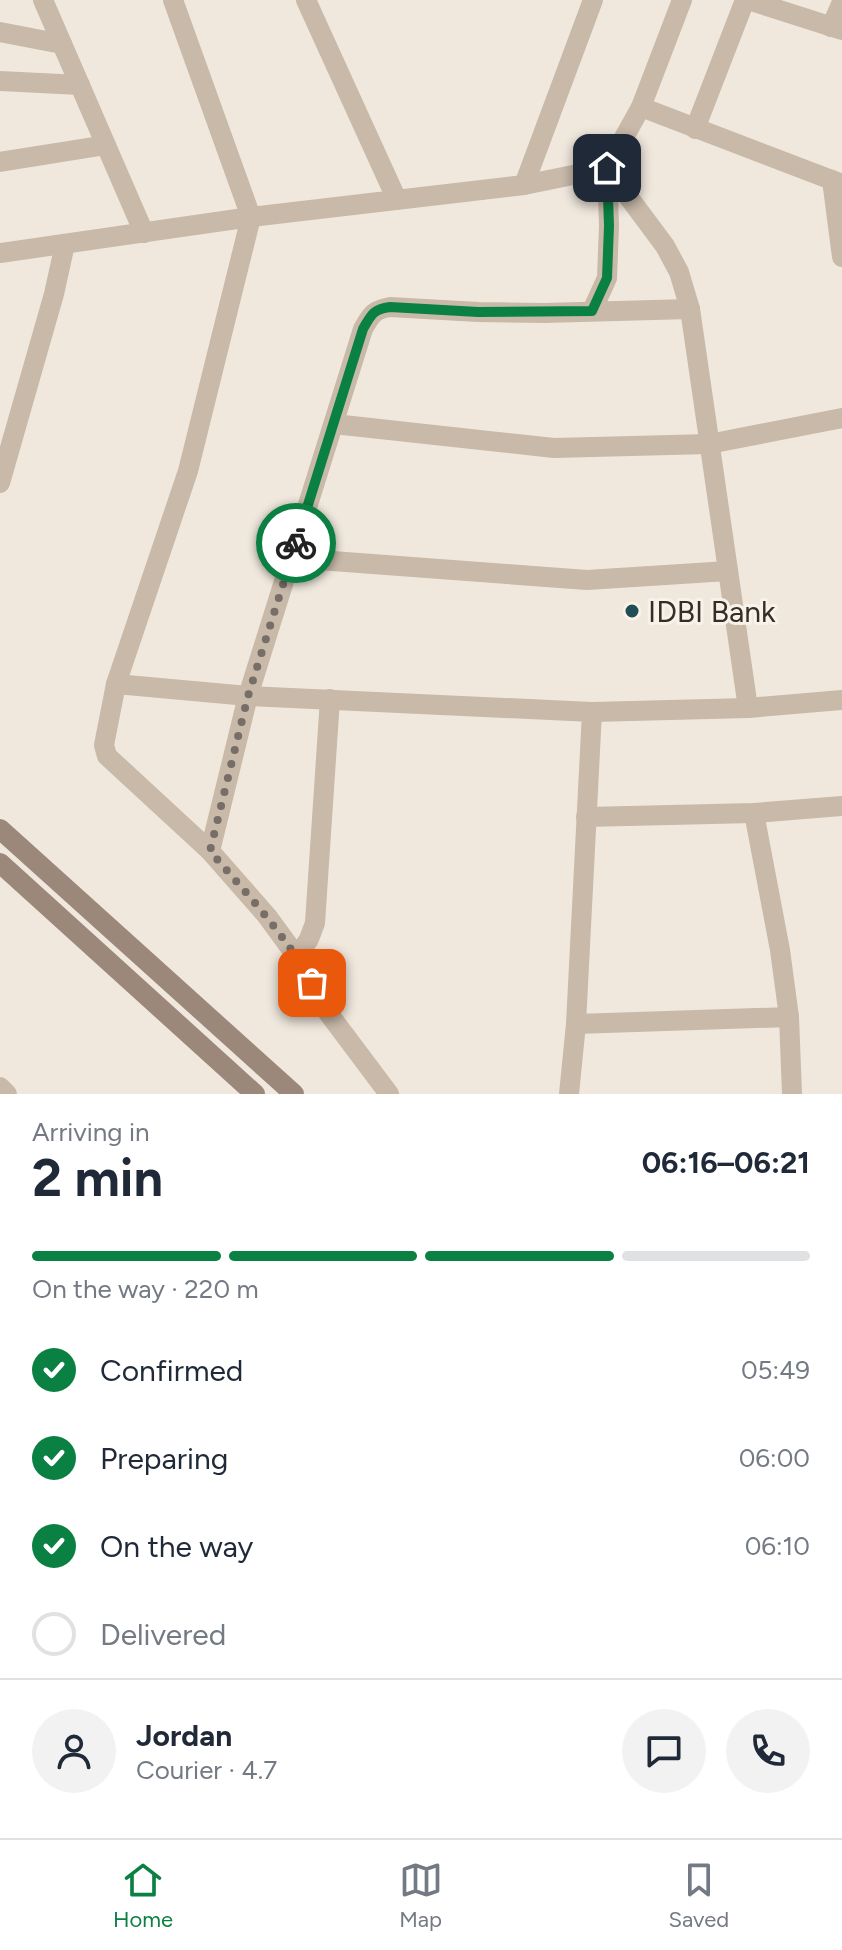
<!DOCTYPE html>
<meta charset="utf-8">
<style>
body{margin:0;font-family:Figtree,sans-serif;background:#f2f2f3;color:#1f2937;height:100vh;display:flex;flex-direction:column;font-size:30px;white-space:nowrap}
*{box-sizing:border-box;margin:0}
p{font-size:26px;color:#747a83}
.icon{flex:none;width:44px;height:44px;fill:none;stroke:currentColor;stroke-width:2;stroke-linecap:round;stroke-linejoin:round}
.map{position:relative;height:1094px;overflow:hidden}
.drawer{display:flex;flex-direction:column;background:#fff;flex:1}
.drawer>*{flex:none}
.pin{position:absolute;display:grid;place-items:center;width:68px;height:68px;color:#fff;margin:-34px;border-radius:16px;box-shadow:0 4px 12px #0006}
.courier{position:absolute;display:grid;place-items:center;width:80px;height:80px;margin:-40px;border:6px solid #0b8043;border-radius:50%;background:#fff;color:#222;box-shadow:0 2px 10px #0007}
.head em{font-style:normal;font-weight:700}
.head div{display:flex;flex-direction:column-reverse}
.head{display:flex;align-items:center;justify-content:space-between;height:136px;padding:0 32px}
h1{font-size:52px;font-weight:700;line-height:60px}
.bar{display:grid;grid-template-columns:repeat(4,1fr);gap:12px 8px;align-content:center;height:96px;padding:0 32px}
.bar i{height:10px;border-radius:6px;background:#e0e1e3}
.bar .current{background:#0b8043}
.bar p{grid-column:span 4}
.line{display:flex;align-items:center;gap:20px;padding:0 32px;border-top:2px solid #e0e1e3}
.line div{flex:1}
.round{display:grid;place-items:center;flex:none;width:84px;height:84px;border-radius:42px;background:#f2f2f3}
ol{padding:0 32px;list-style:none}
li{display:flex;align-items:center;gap:24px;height:88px}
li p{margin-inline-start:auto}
li .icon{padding:8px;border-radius:50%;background:#0b8043;color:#fff;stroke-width:4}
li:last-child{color:#747a83}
li i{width:44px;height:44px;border:4px solid #e0e1e3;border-radius:50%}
.menu{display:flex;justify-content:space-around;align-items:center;height:112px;border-top:2px solid #e0e1e3;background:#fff;font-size:22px;color:#747a83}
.menu a{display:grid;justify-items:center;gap:4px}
.menu .current{color:#0b8043}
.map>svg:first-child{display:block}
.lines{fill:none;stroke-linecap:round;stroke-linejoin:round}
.minor{stroke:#c8b9a9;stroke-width:20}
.secondary{stroke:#9b887b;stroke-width:20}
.done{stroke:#776e68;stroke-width:8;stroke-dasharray:0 14.4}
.route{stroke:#0b8043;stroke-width:10}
.poi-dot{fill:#214e54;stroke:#f8f2e9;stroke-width:3}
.labels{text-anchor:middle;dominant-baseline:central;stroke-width:6;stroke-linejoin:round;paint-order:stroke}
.poi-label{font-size:30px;fill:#362d29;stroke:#f8f2e9;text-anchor:start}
</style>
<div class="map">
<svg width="842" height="1094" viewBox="0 0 842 1094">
<rect width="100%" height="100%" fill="#f0e8dd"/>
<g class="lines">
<g class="minor">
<path d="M 43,0 L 144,233"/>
<path d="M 173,0 L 251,217 L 524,185 L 607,168 L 641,107"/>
<path d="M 306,0 L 397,200"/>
<path d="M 682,0 L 641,107 L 842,184"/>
<path d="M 748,0 L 842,30"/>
<path d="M 831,27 L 842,2"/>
<path d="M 0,32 L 62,44"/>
<path d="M 0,81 L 80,85"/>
<path d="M 695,129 L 745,0"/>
<path d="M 0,162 L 106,145"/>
<path d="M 607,168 L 665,246 L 679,272 L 690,309 L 748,708"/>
<path d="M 832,180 L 842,257"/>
<path d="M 524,185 L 593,0"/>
<path d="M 0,253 L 251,217 L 188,471 L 116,684 L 104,745 L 107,756 L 210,851 L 267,916 L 297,957 L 326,1010 L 389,1094"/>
<path d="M 592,311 L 607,278 L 609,226 L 607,168"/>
<path d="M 334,424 L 554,448 L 709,444 L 842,418"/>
<path d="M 0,483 L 54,294 L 65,244"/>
<path d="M 292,558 L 587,580 L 728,571"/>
<path d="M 116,684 L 248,696 L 592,712 L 576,1024 L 569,1094"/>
<path d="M 592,712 L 748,708 L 842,700"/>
<path d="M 754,813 L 780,950 L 789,1017 L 792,1094"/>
<path d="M 586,817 L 754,813 L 842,806"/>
<path d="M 210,851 L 248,696 L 363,329 C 371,315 373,310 390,307 L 478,312 L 544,313 L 690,309"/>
<path d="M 297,957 L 309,939 L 315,923 L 330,699"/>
<path d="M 576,1024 L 789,1017"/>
<path d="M 0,1087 L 7,1094"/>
</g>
<g class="secondary">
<path d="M 0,829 L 294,1094"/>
<path d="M 0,863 L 255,1094"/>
</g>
</g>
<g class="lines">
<path class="done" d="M 296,543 L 248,696 L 210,851 C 246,893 285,934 312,983"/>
<path class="route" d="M 296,543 L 363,329 C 371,315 373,309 390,307 L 478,312 L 592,311 L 607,278 L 609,226 L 607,168"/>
</g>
<circle class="poi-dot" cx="632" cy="611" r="8"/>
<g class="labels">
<g class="poi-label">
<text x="648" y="611">IDBI Bank</text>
</g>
</g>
</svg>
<div class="pin" style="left:312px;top:983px;background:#ea580c"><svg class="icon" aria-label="bag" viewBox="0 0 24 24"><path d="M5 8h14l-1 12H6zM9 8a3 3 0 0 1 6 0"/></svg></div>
<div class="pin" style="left:607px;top:168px;background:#1f2937"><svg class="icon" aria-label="home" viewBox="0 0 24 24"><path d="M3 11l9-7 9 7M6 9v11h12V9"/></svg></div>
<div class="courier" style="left:296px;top:543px"><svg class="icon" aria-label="bike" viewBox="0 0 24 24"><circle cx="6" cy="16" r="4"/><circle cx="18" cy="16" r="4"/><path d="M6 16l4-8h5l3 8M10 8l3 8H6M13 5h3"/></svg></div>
</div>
<section class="drawer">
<div class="head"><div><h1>2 min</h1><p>Arriving in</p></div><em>06:16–06:21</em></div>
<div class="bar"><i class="current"></i><i class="current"></i><i class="current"></i><i></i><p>On the way · 220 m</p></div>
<ol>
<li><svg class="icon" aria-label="check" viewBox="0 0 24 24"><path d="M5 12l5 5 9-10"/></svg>Confirmed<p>05:49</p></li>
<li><svg class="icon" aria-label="check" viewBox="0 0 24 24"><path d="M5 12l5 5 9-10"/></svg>Preparing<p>06:00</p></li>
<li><svg class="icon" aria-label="check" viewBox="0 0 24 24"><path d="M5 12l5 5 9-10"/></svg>On the way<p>06:10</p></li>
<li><i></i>Delivered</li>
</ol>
<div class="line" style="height:144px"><a class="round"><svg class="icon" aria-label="person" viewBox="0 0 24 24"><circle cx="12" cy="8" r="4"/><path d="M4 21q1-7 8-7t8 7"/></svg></a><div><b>Jordan</b><p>Courier · 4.7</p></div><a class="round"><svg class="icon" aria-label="chat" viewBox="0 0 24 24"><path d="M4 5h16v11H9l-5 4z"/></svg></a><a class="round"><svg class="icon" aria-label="phone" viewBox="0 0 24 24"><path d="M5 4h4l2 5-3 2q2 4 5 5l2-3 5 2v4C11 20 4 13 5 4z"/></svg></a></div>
</section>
<nav class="menu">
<a class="current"><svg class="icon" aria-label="home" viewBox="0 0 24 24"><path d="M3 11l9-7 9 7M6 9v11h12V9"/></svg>Home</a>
<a><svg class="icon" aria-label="map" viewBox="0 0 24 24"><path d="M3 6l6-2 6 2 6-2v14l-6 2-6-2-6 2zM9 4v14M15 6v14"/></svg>Map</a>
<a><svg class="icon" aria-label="saved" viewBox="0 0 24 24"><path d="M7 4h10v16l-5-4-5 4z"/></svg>Saved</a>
</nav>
